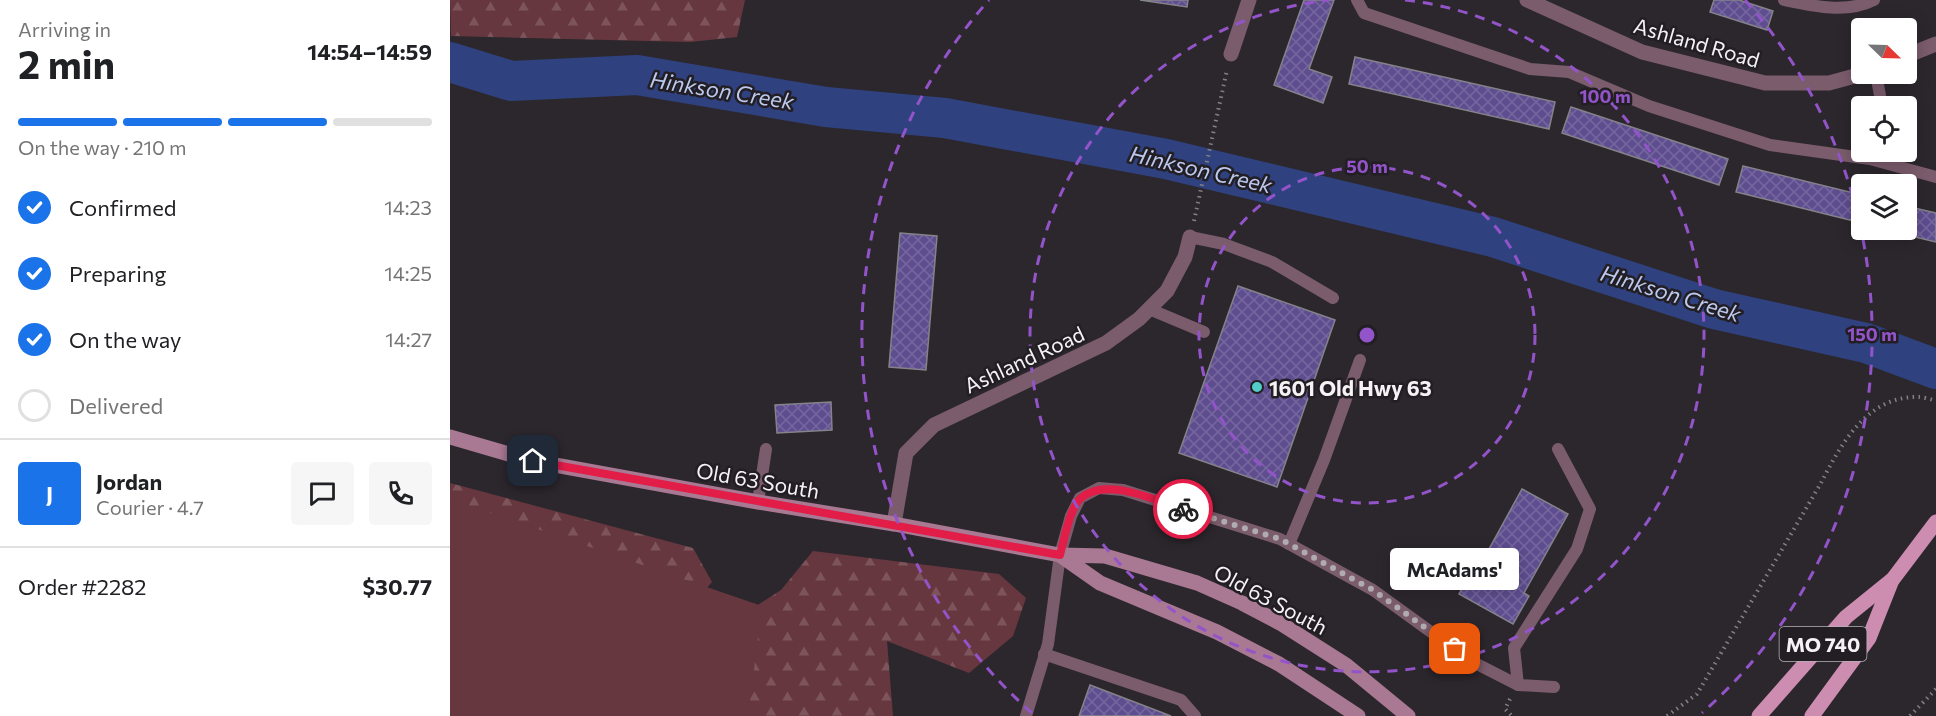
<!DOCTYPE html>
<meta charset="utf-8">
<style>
body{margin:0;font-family:Commissioner,sans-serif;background:#f6f6f6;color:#202124;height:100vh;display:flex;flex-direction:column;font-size:22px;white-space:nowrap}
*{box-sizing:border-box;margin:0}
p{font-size:20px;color:#757577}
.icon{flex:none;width:33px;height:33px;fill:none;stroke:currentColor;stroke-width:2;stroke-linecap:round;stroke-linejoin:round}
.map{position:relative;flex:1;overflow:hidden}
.drawer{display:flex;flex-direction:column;background:#fff;width:450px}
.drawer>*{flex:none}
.needle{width:39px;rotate:113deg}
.tools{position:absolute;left:1401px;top:18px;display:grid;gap:12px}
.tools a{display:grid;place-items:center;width:66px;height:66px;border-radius:6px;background:#fff;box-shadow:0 3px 15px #0003;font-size:30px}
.pin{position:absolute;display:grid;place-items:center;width:51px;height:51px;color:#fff;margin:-26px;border-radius:12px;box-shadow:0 3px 9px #0006}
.courier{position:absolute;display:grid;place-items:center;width:60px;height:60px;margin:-30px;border:4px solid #e11d48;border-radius:50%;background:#fff;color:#222;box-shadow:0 2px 8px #0007}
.bubble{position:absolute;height:42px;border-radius:6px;background:#fff;box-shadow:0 3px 15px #0003;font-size:20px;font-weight:700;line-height:42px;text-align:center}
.headline em{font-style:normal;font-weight:700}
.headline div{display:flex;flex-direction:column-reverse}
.headline{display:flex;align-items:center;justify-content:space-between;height:102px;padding:0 18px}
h1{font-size:39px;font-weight:700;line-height:45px}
.bar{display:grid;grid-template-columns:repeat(4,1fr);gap:9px 6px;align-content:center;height:72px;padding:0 18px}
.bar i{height:8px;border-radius:4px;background:#e0e0e0}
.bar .selected{background:#1a73e8}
.bar p{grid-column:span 4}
.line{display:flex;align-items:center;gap:15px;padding:0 18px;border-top:2px solid #e0e0e0}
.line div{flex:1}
.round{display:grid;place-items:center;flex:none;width:63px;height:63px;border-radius:6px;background:#f6f6f6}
ol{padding:0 18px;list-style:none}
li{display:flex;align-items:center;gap:18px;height:66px}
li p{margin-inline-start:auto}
li .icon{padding:6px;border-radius:50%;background:#1a73e8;color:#fff;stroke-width:4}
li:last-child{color:#757577}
li i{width:33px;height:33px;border:3px solid #e0e0e0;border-radius:50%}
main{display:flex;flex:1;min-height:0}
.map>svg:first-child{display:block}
.forest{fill:url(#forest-firs)}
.park{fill:#67373f}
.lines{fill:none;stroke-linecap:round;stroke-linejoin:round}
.river{stroke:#2f427f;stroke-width:40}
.building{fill:url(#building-cross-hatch);stroke:#84838a;stroke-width:1.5}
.path{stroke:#848085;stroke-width:4;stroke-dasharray:1.5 4.5;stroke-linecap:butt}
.lane{stroke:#7b5c6d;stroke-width:12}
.street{stroke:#7b5c6d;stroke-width:15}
.secondary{stroke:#a97893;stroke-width:15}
.primary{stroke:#cc8db0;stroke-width:15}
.done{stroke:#afabaf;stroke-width:6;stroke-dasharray:0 10.8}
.route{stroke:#e11d48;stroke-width:8}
.ring{fill:none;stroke:#9354ca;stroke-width:3;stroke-dasharray:10 8}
.poi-dot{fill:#53cdc9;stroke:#221e23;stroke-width:2}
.labels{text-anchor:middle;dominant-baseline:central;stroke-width:5;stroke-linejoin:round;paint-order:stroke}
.shield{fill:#221e23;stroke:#b6b2b6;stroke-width:1.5}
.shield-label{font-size:20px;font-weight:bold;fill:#f5f2f5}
.street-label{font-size:21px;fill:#f5f2f5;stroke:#221e23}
.poi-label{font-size:21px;font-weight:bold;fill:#f5f2f5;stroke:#221e23;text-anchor:start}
.water-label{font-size:22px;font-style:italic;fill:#bbc9ee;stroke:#221e23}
.centre{fill:#9354ca;stroke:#221e23;stroke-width:3}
.ring-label{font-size:18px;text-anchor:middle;font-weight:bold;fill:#9354ca;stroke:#221e23;stroke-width:5;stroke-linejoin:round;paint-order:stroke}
</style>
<main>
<section class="drawer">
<div class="headline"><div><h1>2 min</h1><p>Arriving in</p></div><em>14:54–14:59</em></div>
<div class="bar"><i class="selected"></i><i class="selected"></i><i class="selected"></i><i></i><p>On the way · 210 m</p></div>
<ol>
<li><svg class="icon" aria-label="check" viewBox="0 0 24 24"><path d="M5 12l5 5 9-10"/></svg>Confirmed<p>14:23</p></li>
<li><svg class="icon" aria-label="check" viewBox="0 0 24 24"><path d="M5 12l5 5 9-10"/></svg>Preparing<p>14:25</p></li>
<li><svg class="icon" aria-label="check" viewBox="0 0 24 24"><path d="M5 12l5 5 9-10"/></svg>On the way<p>14:27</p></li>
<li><i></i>Delivered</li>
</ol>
<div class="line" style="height:108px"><b class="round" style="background:#1a73e8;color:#fff">J</b><div><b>Jordan</b><p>Courier · 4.7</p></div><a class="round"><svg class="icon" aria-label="chat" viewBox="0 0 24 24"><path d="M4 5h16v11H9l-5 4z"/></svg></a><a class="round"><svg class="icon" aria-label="phone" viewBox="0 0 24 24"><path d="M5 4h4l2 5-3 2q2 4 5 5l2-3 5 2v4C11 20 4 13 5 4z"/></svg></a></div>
<div class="line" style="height:78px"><div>Order #2282</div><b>$30.77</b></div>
</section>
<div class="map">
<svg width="1486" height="716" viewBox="0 0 1486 716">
<defs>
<pattern id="forest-firs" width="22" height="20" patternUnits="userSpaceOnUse" patternTransform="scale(1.5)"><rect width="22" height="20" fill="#67373f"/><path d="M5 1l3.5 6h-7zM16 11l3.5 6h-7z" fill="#7d545b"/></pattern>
<pattern id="building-cross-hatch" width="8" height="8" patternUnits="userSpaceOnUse" patternTransform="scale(1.5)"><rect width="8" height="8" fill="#5e4d8f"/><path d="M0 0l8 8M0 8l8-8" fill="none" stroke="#76679f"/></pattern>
</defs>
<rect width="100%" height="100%" fill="#2c272d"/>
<g class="forest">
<path d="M 0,0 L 295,0 L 287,37 L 240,42 L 1,36 Z"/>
<path d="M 0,483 L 243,548 L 262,582 L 235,613 L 0,716 Z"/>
<path d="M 363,551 L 549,574 L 576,598 L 563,636 L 519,673 L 437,641 L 443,716 L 158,716 L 226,658 L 331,590 Z"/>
</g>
<path class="park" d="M 0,499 L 312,606 L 298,716 L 0,716 Z"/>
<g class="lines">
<path class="river" d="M 0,62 L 61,81 L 187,75 L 376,107 L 495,118 L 716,159 L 1043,237 L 1264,309 L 1416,343 L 1486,369"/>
</g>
<g class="building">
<path d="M 690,0 L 738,0 L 737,7 Z"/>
<path d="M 854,0 L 884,0 L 859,69 L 882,77 L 873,103 L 824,85 Z"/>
<path d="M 1264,0 L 1289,0 L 1323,11 L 1317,30 L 1260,12 Z"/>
<path d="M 905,57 L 1105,102 L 1099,129 L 899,84 Z"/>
<path d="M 1121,107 L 1278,159 L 1269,185 L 1112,133 Z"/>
<path d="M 1293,166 L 1412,195 L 1412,223 L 1286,192 Z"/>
<path d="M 1456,206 L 1486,213 L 1486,242 L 1436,230 L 1456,230 Z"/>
<path d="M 450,233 L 487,236 L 476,370 L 439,367 Z"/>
<path d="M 788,286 L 885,320 L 827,487 L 729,453 Z"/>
<path d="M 381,402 L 382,430 L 327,433 L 325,405 Z"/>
<path d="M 1072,489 L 1118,514 L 1074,593 L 1079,596 L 1063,624 L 1009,594 L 1024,567 L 1028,569 Z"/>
<path d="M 640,685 L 721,716 L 629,716 Z"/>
</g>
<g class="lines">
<g class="path">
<path d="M 744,221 L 777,70"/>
<path d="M 1060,699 L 1055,709 L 1062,716"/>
<path d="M 1217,716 L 1247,694 L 1371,483 C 1391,444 1417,396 1468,397 C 1473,397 1480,399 1486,401"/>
<path d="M 1460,716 L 1486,689"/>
</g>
<g class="lane">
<path d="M 907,0 L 914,13 L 1080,69 L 1119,72 L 1199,106 L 1320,145 L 1420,159 L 1486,177"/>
<path d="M 1334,0 C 1362,6 1397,14 1424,0"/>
<path d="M 1426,74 L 1431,101 L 1430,106"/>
<path d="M 740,237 L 774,244 L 822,262 L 883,298"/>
<path d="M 699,309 L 754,332"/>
<path d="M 308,502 L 316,449"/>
<path d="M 839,544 L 874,460 L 910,360"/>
<path d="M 594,654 L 731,700 L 745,716"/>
<path d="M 1068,685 L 1064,648 L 1127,549 L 1140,509 L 1108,449"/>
<path d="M 576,716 L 598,644 L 610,555 L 621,516 L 630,498 L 649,488 L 673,490 L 830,539 L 923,590 L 1021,661 L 1068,685 L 1104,687"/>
</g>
<g class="street">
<path d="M 1077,0 L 1192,52 L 1315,83 L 1379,83 L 1412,74"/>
<path d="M 781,54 L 799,0"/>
<path d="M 1456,56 L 1486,44"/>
<path d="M 444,524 L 456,453 L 484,425 L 656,343 L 689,319 L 717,291 L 735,257 L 740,237"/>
</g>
<g class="secondary">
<path d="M 0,437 L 83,461 L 308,502 L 444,524 L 610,555 L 655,556 L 747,583 L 792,603 L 830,623 L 896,665 L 958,716"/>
<path d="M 610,555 L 650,583 L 767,632 L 829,664 L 908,716"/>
</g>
<g class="primary">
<path d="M 1309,716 L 1396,617 L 1443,579 L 1486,522"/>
<path d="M 1362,716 L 1419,638 L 1442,580"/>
</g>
</g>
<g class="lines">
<path class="done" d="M 733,509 L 830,539 L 923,590 L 1005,649"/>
<path class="route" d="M 83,461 L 610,555 C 614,540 620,507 631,498 C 656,476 706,501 733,509"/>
</g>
<g class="ring">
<circle cx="917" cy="335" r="168"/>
<path d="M955 0A337 337 0 1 1 879 0"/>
<path d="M582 713A505 505 0 0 1 539 0M1295 0A505 505 0 0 1 1252 713"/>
</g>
<circle class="poi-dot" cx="807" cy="387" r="6"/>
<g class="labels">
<rect class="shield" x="1329.5" y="627" width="87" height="34" rx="4.5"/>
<g class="shield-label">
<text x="1373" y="644">MO 740</text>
</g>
<g class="street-label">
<text transform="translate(1247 42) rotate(16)">Ashland Road</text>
<text transform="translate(574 359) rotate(-25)">Ashland Road</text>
<text transform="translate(308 480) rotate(10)">Old 63 South</text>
<text transform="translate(821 599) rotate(28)">Old 63 South</text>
</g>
<g class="poi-label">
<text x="819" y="387">1601 Old Hwy 63</text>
</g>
<g class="water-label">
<text transform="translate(272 90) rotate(9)">Hinkson Creek</text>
<text transform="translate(751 169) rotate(13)">Hinkson Creek</text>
<text transform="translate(1221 293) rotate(17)">Hinkson Creek</text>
</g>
</g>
<circle cx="917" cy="335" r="9" class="centre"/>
<g class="ring-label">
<text x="1155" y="103">100 m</text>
<text x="917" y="173">50 m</text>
<text x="1422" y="341">150 m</text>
</g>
</svg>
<div class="tools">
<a><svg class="needle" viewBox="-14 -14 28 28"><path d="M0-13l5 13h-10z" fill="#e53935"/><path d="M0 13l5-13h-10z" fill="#757577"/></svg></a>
<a><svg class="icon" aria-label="locate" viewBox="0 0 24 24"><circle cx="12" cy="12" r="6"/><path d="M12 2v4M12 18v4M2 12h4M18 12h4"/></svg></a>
<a><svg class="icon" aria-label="layers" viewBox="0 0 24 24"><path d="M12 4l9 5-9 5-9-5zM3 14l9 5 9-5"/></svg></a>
</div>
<div class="pin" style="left:1005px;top:649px;background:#ea580c"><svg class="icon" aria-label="bag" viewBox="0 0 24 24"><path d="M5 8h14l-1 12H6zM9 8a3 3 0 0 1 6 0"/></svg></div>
<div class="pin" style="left:83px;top:461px;background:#1f2937"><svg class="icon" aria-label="home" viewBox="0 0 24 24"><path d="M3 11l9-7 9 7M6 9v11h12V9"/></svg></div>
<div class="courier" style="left:733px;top:509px"><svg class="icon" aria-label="bike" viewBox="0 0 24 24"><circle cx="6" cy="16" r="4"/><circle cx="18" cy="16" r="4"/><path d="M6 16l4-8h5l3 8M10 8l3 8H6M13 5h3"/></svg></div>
<div class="bubble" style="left:940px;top:548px;width:129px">McAdams'</div>
</div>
</main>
